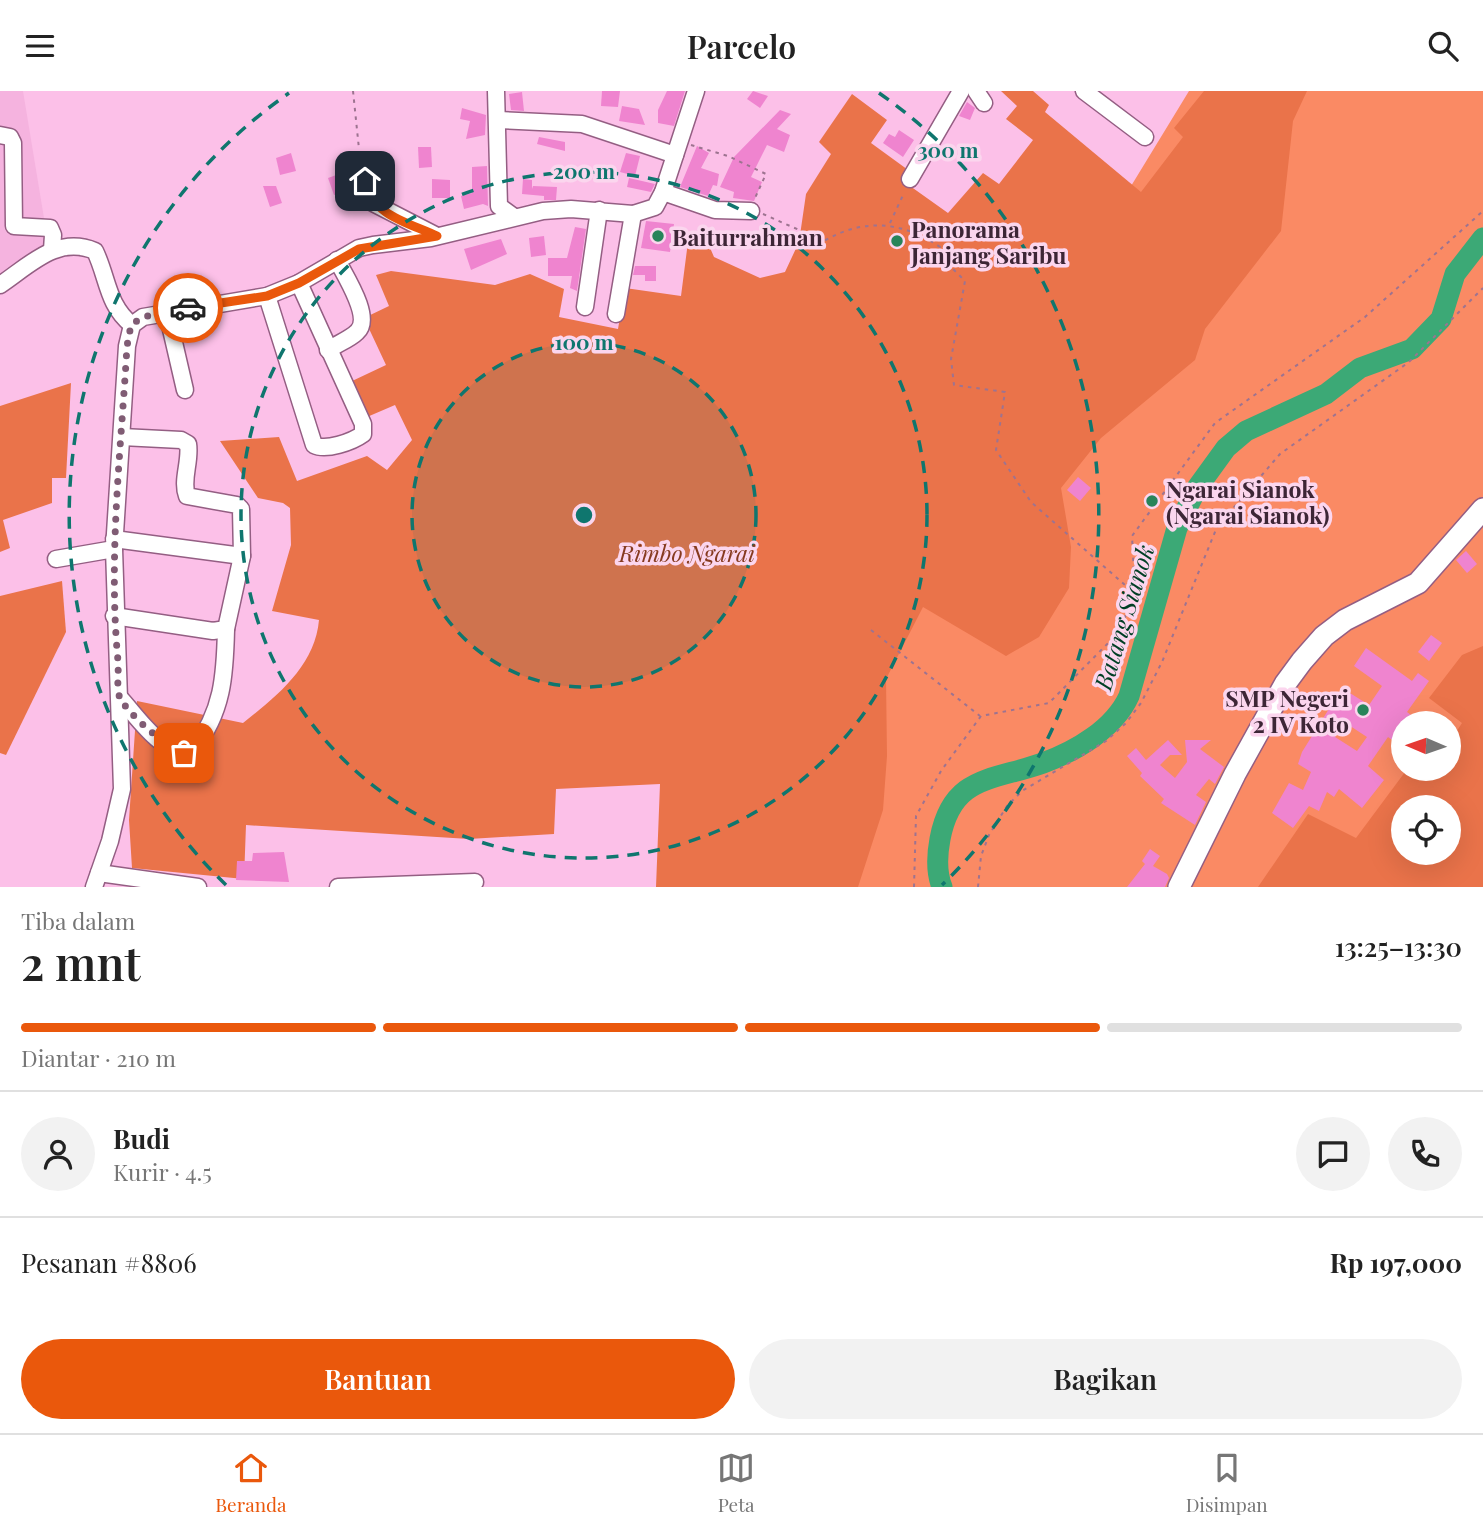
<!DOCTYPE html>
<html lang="id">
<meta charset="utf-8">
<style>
body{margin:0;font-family:"Playfair Display",serif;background:#f2f2f2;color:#222;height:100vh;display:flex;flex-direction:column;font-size:26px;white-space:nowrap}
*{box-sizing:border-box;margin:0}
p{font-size:23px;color:#767676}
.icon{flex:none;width:38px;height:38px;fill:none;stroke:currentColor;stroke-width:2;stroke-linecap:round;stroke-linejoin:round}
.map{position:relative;height:796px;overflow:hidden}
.sheet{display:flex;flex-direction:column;background:#fff;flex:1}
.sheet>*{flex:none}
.needle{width:46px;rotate:272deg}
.controls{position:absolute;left:1391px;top:620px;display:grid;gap:14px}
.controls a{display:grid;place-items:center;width:70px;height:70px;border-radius:50%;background:#fff;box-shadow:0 7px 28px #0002;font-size:35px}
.pin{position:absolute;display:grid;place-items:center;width:60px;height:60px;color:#fff;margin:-30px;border-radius:14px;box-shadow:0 4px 10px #0006}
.courier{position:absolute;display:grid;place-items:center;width:70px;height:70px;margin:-35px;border:5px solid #ea580c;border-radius:50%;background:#fff;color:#222;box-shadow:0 2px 9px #0007}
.overview em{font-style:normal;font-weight:600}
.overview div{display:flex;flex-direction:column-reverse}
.overview{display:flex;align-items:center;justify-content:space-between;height:119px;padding:0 21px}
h1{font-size:46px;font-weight:600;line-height:52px}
.bar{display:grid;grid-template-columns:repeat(4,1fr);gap:10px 7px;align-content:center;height:84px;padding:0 21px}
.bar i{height:9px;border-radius:5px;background:#e0e0e0}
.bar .current{background:#ea580c}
.bar p{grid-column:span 4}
.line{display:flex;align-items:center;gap:18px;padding:0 21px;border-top:2px solid #e0e0e0}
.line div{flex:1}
.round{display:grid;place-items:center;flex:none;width:74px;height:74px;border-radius:37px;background:#f2f2f2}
.cta{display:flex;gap:14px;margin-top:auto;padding:14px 21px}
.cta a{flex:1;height:80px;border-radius:42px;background:#ea580c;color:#fff;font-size:28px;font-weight:600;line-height:80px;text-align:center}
.cta a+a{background:#f2f2f2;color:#222}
header{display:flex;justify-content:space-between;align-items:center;height:91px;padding:0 21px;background:#fff;font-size:32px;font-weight:600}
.dock{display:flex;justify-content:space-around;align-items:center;height:98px;border-top:2px solid #e0e0e0;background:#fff;font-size:19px;color:#767676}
.dock a{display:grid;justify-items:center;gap:4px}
.dock .current{color:#ea580c}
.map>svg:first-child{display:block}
.built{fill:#f5b3df}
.green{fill:#fa8a64;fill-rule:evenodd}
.forest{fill:#ea734a;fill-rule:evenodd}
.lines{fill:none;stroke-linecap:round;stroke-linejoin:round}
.river{stroke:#3ca976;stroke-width:21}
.building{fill:#ef84cf;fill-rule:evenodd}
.minor-casing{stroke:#945e83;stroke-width:19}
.major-casing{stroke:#945e83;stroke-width:24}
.path{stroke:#9d7390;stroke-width:2;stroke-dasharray:3.5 5;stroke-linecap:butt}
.minor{stroke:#fff;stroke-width:16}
.major{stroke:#fff;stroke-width:21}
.done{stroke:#805c74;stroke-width:7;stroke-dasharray:0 12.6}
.route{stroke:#ea580c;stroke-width:9}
.ring{fill:none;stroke:#0f766e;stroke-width:3.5;stroke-dasharray:12 9}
.poi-dot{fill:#28845a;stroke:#fbd6ee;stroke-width:2.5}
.labels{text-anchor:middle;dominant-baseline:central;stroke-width:7;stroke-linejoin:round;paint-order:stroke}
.poi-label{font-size:23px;font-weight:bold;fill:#3d2636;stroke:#fbd6ee;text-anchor:start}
.park-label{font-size:23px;font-style:italic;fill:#863a1f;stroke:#fbd6ee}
.water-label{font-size:24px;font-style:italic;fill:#003f25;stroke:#fbd6ee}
.centre{fill:#0f766e;stroke:#fbd6ee;stroke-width:3.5}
.ring-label{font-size:21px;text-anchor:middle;font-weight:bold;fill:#0f766e;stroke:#fbd6ee;stroke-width:7;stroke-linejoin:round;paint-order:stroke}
</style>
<header><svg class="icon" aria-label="menu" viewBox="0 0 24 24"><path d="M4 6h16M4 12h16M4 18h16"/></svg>Parcelo<svg class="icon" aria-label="search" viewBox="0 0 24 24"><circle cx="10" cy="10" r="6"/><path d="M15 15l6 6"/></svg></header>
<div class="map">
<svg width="1483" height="796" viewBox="0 0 1483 796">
<rect width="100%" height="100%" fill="#fcc0e8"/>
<path class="built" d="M 0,0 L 23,0 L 48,151 L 0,184 Z"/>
<path class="green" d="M 1189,0 L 1483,0 L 1483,796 L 666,796 L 797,155 L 827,141 L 949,157 L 1128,100 ZM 1404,632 L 1449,632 L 1449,677 L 1404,677 ZM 1404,716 L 1449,716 L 1449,761 L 1404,761 Z"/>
<g class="forest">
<path d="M 1001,0 L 1033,0 L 1049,14 L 1045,21 L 1141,101 L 1183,46 L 1174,37 L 1204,0 L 1307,0 L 1293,30 L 1281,140 L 1205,238 L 1195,269 L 1101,347 L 1061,397 L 1071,456 L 1069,497 L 1039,546 L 1006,565 L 923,516 L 886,588 L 887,665 L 883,719 L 858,796 L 656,796 L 660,693 L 556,698 L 554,743 L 469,748 L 246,734 L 244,788 L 132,777 L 129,729 L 137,610 L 243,632 C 277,605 315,575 319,529 L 272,520 L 291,454 L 290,417 L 283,412 L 258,407 L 220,350 L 279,346 L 297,390 L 367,365 L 387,379 L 412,349 L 395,314 L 367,326 L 350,291 L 386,274 L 364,227 L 389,215 L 376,184 L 391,180 L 495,194 L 530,183 L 564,198 L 559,226 L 618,238 L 625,197 L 681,205 L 689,143 L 705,145 L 714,166 L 760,187 L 785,181 L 799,151 L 806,103 L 831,63 L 819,51 L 852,3 L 887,29 L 871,52 L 915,84 L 910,95 L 948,122 L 983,82 L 999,93 L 1033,49 L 1006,28 L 1017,15 Z"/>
<path d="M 71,292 L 66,387 L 52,387 L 52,412 L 3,429 L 10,457 L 0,461 L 0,315 Z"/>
<path d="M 62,490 L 66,541 L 6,664 L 0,662 L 0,505 Z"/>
<path d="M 1483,555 L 1483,796 L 1258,796 L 1308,723 L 1356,747 L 1408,677 L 1449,677 L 1449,652 L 1462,632 L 1429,607 L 1462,564 ZM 1404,716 L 1449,716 L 1449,761 L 1404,761 Z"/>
</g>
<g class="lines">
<path class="river" d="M 942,796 C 936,781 937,764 940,748 C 952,684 992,690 1043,672 C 1076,660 1114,638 1129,605 L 1177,437 L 1197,397 L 1226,357 L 1246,340 L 1326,303 L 1360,277 L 1412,258 L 1441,228 L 1455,183 L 1483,147"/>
</g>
<g class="building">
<path d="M 602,0 L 620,0 L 618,16 L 601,15 Z"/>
<path d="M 667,0 L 685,0 L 674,35 L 658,32 L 658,19 Z"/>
<path d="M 753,0 L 768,5 L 760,17 L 747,8 Z"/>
<path d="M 522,1 L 524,20 L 511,19 L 509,3 Z"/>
<path d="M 967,11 L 975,17 L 970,29 L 959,25 Z"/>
<path d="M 622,15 L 639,18 L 645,34 L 619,30 Z"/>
<path d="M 462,17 L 486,24 L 485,44 L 466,48 L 470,30 L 460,28 Z"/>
<path d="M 780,19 L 791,23 L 777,38 L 790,44 L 784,61 L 767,54 L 751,86 L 762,91 L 754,110 L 733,107 L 734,101 L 720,96 L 734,66 Z"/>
<path d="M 899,39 L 914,49 L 903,66 L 883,52 L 889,43 L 895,46 Z"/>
<path d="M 539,46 L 565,51 L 565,60 L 537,53 Z"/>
<path d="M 697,55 L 709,62 L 701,77 L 719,83 L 717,95 L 713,94 L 708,105 L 680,96 Z"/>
<path d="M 418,56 L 431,56 L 432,76 L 419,77 Z"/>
<path d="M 291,62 L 296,80 L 280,84 L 276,67 Z"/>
<path d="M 626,62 L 640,65 L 635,85 L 620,81 Z"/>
<path d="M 391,65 L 393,77 L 384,80 L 383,85 L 376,85 L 371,70 Z"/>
<path d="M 487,75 L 488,115 L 483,113 L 464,118 L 461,105 L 472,102 L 472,76 Z"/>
<path d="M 339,83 L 344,101 L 334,104 L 328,87 Z"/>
<path d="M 629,87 L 655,93 L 651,101 L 627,96 Z"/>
<path d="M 432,88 L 450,89 L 450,107 L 432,107 Z"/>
<path d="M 523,88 L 532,89 L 532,98 L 533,95 L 557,96 L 556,109 L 544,109 L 544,105 L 522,103 Z"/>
<path d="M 263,95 L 276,95 L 282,112 L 270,116 Z"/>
<path d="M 646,130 L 674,133 L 670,161 L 641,157 Z"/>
<path d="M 575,136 L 586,138 L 577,200 L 570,197 L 572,185 L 548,185 L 548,167 L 567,167 Z"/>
<path d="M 544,145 L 546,164 L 531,166 L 529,147 Z"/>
<path d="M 501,148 L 507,163 L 471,179 L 464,158 Z"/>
<path d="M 635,175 L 656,175 L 656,190 L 645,190 L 645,184 L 633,184 Z"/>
<path d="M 1078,386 L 1091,397 L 1080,410 L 1067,399 Z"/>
<path d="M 1466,460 L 1477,473 L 1467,482 L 1456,469 Z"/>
<path d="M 1431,544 L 1442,552 L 1429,570 L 1418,561 Z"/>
<path d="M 1366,557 L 1412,590 L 1418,582 L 1429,590 L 1407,621 L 1422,632 L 1404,632 L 1404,658 L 1388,646 L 1368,675 L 1384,689 L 1362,717 L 1339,698 L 1334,706 L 1327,701 L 1319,720 L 1309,715 L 1293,737 L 1272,722 L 1289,692 L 1303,699 L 1311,681 L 1298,673 L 1302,661 L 1342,597 L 1369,614 L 1382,595 L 1354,575 ZM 1344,631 L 1367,646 L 1357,660 L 1335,646 Z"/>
<path d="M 1168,649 L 1182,664 L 1170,664 L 1160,674 L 1175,687 L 1187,671 L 1185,649 L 1211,649 L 1200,658 L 1224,676 L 1215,693 L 1209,688 L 1196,704 L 1206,711 L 1195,734 L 1161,712 L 1164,708 L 1140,685 L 1142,682 L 1127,665 L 1136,657 L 1146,669 Z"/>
<path d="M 1150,758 L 1160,765 L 1153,775 L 1167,783 L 1169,787 L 1165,796 L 1127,796 L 1145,773 L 1142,770 Z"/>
<path d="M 284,761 L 289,791 L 236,789 L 237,770 L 252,770 L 253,762 Z"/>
</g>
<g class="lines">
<defs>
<g id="minor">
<path d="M 496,0 L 499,115 L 514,126"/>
<path d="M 976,0 L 984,12"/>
<path d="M 1084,0 L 1145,46"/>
<path d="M 498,29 L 582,33 L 675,64"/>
<path d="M 0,44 L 10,46 L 13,52 L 14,135 L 50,137 L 53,144 L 52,159"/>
<path d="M 361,73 L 373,112 L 437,145"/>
<path d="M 910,88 L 961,0"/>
<path d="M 663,101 L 715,119 L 751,120"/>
<path d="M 0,194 C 30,174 57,144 95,160 C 108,187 107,214 132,234"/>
<path d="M 267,205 L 314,354 C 326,360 352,351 363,343 L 363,333 L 299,192"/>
<path d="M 585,216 L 599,119"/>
<path d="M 167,221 L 185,299"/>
<path d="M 616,223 L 633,123"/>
<path d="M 328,259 C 337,253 350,248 357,241 C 373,227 345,185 337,169"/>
<path d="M 114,448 L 242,465"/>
<path d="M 56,468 L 114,458"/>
<path d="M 114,525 L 213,540 L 226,538 L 242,465 L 241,418 L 237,414 L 187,405 C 181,389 191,370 188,353 L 181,349 L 122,346"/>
<path d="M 120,607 C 138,626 163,667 193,659 C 223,621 225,584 226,538"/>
<path d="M 99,782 L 198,796"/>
<path d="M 94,796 L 110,750 L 122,698 L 114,458 L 127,255 L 132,234 L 143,226 L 267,205 L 299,192 L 359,157 L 373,154 L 431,147 L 543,120 L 571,118 L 633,123 L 655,116 L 663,101 L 696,0"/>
<path d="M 338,796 L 475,791"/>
</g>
<path id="major" d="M 1179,796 L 1235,683 L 1285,593 L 1302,570 L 1324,545 L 1345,529 L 1418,492 L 1483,418"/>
</defs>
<use href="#minor" class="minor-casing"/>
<use href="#major" class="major-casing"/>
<g class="path">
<path d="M 353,0 L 359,58"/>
<path d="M 691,54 L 728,65 L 766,83 L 755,107"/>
<path d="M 763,123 L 824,150 C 863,127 903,130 940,156 L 936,161 L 965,190 L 951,268 L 954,294 L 1005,301 L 996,359 L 1031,411 L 1134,502"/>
<path d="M 890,132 L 904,102"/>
<path d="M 871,539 L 980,625"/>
<path d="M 914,796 L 916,725 L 941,680 L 981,625 L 1049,612 L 1118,542 L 1135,503 L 1132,445 L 1215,332 L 1365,226 L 1483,120"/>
<path d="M 978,796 L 981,765 L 989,744 L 1007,715 L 1022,700 L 1106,650 L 1126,632 L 1141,612 L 1162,571 L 1217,436 L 1280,363 L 1409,271 L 1483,197"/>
</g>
<use href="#minor" class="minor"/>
<use href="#major" class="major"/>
</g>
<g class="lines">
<path class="done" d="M 184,662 C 169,659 127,622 120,607 C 116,598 119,581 118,570 C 108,465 121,360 127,255 L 131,234 L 143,226 L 188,217"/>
<path class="route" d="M 188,217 L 267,205 L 299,192 L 359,158 L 437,145 C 407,131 373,125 365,90"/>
</g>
<circle cx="584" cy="424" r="172" fill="#0f766e" fill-opacity=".12"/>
<g class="ring">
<circle cx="584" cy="424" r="172"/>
<circle cx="584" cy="424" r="343"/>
<path d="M226 794A515 515 0 0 1 289 2M879 2A515 515 0 0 1 942 794"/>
</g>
<g class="poi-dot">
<circle cx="658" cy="145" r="7"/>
<circle cx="897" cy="150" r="7"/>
<circle cx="1152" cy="410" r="7"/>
<circle cx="1363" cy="619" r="7"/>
</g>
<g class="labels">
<g class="poi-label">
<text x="911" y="137">Panorama<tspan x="911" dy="26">Janjang Saribu</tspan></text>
<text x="672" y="145">Baiturrahman</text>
<text x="1166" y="397">Ngarai Sianok<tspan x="1166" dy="26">(Ngarai Sianok)</tspan></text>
<text x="1349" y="606" text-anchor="end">SMP Negeri<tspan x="1349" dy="26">2 IV Koto</tspan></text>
</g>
<g class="park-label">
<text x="687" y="461">Rimbo Ngarai</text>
</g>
<g class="water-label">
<text transform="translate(1123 526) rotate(-73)">Batang Sianok</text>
</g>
</g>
<circle cx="584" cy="424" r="10" class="centre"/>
<g class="ring-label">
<text x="948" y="67">300 m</text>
<text x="584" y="88">200 m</text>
<text x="584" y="259">100 m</text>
</g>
</svg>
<div class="controls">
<a><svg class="needle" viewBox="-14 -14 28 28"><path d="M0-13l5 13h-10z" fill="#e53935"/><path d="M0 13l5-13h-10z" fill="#767676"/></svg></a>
<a><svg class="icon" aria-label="locate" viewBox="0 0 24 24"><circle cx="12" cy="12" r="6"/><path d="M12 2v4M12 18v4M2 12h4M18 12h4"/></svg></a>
</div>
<div class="pin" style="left:184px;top:662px;background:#ea580c"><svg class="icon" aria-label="bag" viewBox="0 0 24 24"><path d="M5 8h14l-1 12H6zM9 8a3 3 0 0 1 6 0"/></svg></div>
<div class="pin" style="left:365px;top:90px;background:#1f2937"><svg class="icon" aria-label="home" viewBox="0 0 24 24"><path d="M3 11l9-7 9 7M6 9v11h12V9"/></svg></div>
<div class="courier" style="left:188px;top:217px"><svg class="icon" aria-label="car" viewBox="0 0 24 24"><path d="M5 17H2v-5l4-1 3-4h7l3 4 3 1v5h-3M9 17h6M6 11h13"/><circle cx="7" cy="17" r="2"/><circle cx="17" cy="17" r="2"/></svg></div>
</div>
<section class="sheet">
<div class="overview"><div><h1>2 mnt</h1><p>Tiba dalam</p></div><em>13:25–13:30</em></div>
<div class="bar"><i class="current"></i><i class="current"></i><i class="current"></i><i></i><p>Diantar · 210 m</p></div>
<div class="line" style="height:126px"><a class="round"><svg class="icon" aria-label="person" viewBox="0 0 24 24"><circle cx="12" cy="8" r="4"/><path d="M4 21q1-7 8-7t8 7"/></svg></a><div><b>Budi</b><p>Kurir · 4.5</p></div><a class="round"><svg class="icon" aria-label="chat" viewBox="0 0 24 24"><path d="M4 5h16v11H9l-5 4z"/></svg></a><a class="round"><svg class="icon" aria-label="phone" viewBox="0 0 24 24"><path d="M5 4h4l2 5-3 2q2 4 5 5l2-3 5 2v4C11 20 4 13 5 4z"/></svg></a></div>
<div class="line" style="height:91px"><div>Pesanan #8806</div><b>Rp 197,000</b></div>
<div class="cta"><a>Bantuan</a><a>Bagikan</a></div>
</section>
<nav class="dock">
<a class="current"><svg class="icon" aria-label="home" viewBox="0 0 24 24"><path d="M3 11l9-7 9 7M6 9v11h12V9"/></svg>Beranda</a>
<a><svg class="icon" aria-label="map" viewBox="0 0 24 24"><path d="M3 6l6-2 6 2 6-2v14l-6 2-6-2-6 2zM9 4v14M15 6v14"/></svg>Peta</a>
<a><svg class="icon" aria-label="saved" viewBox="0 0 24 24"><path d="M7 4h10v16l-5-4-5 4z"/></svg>Disimpan</a>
</nav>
